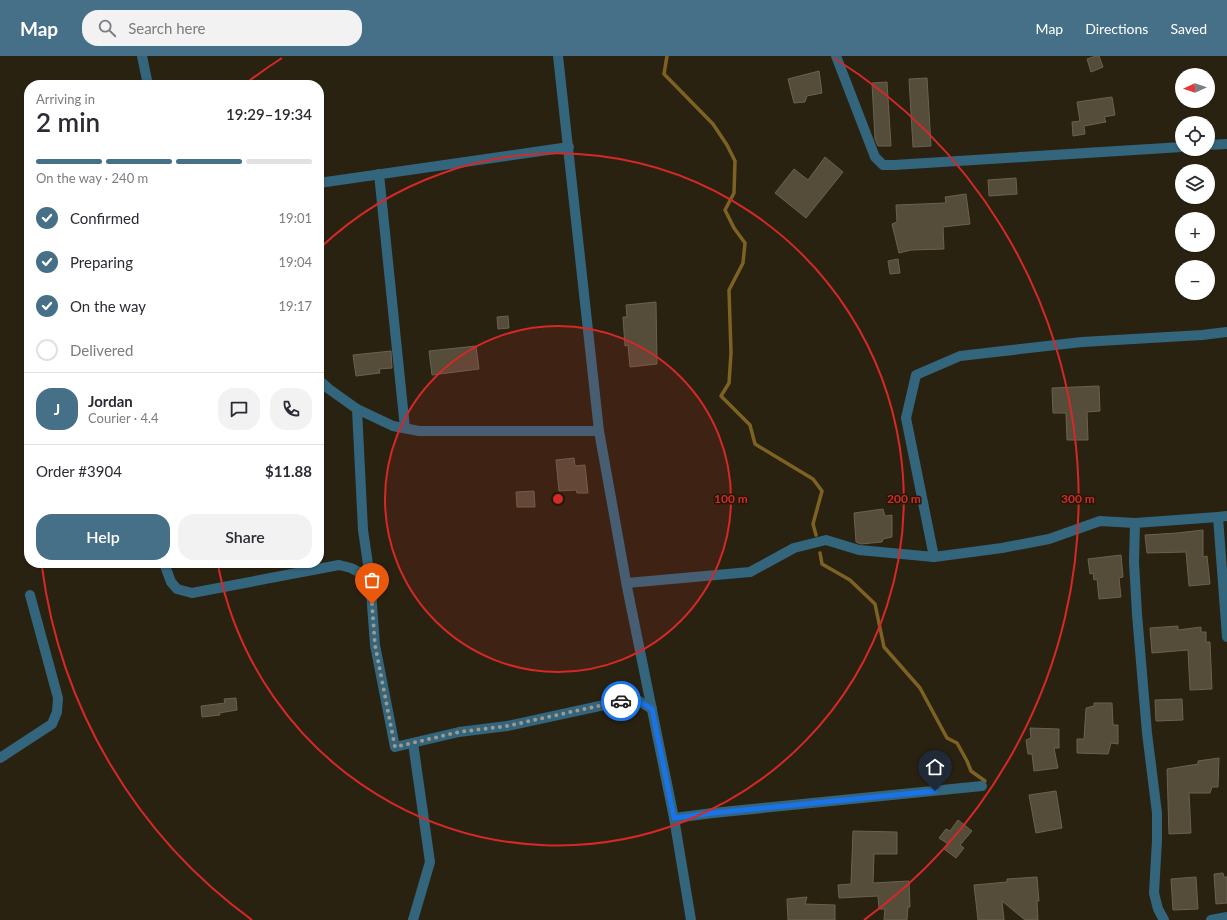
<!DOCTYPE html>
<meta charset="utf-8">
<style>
body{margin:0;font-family:Lato,sans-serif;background:#f2f2f3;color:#2b2b33;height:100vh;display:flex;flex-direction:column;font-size:15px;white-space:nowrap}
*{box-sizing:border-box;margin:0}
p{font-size:13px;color:#7c7c81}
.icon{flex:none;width:22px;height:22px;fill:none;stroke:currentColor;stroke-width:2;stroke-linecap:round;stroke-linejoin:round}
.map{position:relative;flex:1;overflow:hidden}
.side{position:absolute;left:24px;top:24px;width:300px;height:488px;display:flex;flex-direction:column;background:#fff;border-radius:16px;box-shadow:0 1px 3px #0004}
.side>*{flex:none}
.needle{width:26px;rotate:267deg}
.tools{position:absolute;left:1175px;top:12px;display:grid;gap:8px}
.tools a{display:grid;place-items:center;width:40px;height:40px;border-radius:50%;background:#fff;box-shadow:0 1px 3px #0004;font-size:20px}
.pin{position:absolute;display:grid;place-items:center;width:34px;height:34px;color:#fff;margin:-41px -17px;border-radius:50% 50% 50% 0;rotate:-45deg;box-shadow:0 0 4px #0007}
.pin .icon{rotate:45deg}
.courier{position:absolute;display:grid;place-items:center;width:40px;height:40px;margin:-20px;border:3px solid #1a73e8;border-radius:50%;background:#fff;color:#222;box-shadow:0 1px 5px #0007}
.summary em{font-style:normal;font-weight:600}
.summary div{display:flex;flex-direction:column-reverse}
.summary{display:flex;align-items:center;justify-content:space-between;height:68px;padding:0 12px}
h1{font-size:26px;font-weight:600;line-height:30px}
.bar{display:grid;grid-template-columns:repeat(4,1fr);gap:6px 4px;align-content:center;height:48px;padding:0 12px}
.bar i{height:5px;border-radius:3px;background:#e1e1e2}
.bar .current{background:#467088}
.bar p{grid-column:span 4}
.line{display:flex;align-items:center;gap:10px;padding:0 12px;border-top:1px solid #e1e1e2}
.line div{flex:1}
.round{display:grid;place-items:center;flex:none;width:42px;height:42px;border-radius:16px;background:#f2f2f3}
ol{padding:0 12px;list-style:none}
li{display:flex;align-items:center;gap:12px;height:44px}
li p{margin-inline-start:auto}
li .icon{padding:4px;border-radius:50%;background:#467088;color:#fff;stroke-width:4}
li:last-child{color:#7c7c81}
li i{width:22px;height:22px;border:2px solid #e1e1e2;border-radius:50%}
.primary-button{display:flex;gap:8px;margin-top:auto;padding:8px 12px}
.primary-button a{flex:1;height:46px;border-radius:16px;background:#467088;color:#fff;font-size:16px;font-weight:600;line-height:46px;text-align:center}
.primary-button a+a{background:#f2f2f3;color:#2b2b33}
header{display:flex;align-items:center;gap:24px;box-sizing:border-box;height:56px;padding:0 20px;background:#467088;color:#fff}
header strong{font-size:19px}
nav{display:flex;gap:22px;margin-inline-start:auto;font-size:14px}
.search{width:280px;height:36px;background:#f2f2f3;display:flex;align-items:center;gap:10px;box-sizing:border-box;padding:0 14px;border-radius:16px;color:#7c7c81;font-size:15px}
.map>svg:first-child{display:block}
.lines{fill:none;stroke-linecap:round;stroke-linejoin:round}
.stream{stroke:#7e6224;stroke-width:3.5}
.building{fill:#554c3a;stroke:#6a614e}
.minor{stroke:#33657d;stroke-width:10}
.done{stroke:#9f998c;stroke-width:4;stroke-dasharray:0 7.2}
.route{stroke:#1a73e8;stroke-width:5}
.ring{fill:none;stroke:#d62828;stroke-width:2}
.centre{fill:#d62828;stroke:#211908;stroke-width:2}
.ring-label{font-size:12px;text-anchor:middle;font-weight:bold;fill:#d62828;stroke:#211908;stroke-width:3;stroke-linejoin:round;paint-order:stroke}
</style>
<header>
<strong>Map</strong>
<div class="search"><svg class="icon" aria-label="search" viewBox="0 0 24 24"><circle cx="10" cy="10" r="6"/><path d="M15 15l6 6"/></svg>Search here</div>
<nav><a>Map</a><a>Directions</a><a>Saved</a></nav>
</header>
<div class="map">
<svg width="1227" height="864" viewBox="0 0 1227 864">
<rect width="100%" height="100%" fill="#2a2211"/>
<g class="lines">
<g class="stream">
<path d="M 667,0 L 664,18 L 713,68 L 727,89 L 735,105 L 734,137 L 725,154 L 734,172 L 745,187 L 743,207 L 729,234 L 731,297 L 729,327 L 721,340 L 750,369 L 755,388 L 813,423 L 822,435 L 813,468 L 816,479"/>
<path d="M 820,497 L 822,508 L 850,524 L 875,548 L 884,591 L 920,632 L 947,682 L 957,687 L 967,705 L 971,715 L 985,725"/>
</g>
</g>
<g class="building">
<path d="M 1096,0 L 1099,0 L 1103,11 L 1091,16 L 1087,3 Z"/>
<path d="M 819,15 L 822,37 L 807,40 L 805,46 L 794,47 L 788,23 Z"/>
<path d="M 927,22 L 931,90 L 913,91 L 909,23 Z"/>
<path d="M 887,26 L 891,90 L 878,90 L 875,83 L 872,27 Z"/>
<path d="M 1112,41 L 1115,59 L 1104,61 L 1106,66 L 1084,70 L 1085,78 L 1073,80 L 1072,66 L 1080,65 L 1077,46 Z"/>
<path d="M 825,101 L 843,116 L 806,162 L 775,137 L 794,113 L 808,124 Z"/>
<path d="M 1016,122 L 1017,138 L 989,140 L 988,124 Z"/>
<path d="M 966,138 L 970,168 L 943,171 L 944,193 L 911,194 L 899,197 L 892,168 L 897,166 L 896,149 L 946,147 L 945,141 Z"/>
<path d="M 898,203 L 900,217 L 890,218 L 888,205 Z"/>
<path d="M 656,246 L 657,308 L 630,311 L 628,289 L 625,290 L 623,261 L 627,261 L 626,249 Z"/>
<path d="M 508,260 L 509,272 L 498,273 L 497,261 Z"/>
<path d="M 476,290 L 479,313 L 432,319 L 429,295 Z"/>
<path d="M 391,295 L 392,312 L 379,313 L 380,317 L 356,320 L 353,299 Z"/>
<path d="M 1099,330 L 1100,355 L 1087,356 L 1088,384 L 1067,384 L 1066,357 L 1053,357 L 1052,332 Z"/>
<path d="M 574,402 L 575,410 L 585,409 L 588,437 L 577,437 L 576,434 L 559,435 L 556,404 Z"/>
<path d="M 534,435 L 535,451 L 517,451 L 516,436 Z"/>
<path d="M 883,453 L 885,460 L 892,459 L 892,481 L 883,483 L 882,486 L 861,488 L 856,486 L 854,457 Z"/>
<path d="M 1203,474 L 1203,501 L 1207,500 L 1210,528 L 1189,530 L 1186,496 L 1147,497 L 1145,479 L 1177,477 Z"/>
<path d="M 1121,499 L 1123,521 L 1119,522 L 1121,541 L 1099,543 L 1097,523 L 1094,524 L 1093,517 L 1090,518 L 1088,503 Z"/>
<path d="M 1178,570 L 1178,574 L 1201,571 L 1201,576 L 1206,576 L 1206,586 L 1210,586 L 1212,633 L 1190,634 L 1188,594 L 1152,597 L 1150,572 Z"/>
<path d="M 236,642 L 237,654 L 219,657 L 220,659 L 202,661 L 201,650 L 225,647 L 224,643 Z"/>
<path d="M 1182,643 L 1183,664 L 1156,665 L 1155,644 Z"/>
<path d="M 1094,647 L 1112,647 L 1113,669 L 1118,669 L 1118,688 L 1111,687 L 1108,698 L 1077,697 L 1077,683 L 1084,683 L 1086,652 L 1094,650 Z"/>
<path d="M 1030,672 L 1059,673 L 1059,692 L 1054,692 L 1058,712 L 1034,715 L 1032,698 L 1028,698 L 1026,684 L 1031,682 Z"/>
<path d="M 1219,702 L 1218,731 L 1212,731 L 1210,737 L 1189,737 L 1191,777 L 1169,778 L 1167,713 L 1198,708 L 1198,705 Z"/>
<path d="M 1056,735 L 1062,772 L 1036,777 L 1029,739 Z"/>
<path d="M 958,764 L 972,775 L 960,789 L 964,792 L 956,802 L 944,793 L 948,788 L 939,782 L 946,773 L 950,775 Z"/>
<path d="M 853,775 L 897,776 L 897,798 L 874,798 L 873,827 L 909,825 L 910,851 L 908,851 L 907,864 L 884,864 L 885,853 L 879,853 L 878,840 L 839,842 L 838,829 L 851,828 Z"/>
<path d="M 1223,817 L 1224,821 L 1227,821 L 1227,847 L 1216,848 L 1214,818 Z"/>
<path d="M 1037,821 L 1039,845 L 1037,845 L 1038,864 L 1025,864 L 1002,845 L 1004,864 L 978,864 L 974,829 L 1007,826 L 1007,823 Z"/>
<path d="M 1196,821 L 1198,853 L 1173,854 L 1171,823 Z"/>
<path d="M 807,841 L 805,848 L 835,849 L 835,864 L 788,864 L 787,843 Z"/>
</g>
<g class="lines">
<g class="minor">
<path d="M 142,0 L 148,29"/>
<path d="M 558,0 L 599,375 L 627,531 L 674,762 L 691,864"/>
<path d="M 836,0 L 875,101 L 883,109 L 894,109 L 1182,91"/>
<path d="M 1208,89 L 1227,88"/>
<path d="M 379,118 L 405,372"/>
<path d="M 319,127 L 569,91"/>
<path d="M 319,324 L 329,333 L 357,353 L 393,370 L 419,375 L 599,375"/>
<path d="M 1227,460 L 1218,461 L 1227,581"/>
<path d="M 1135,467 L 1134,506 L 1137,558 L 1147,677 L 1157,757 L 1157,784 L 1154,837 L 1158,853 L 1164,864"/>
<path d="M 934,501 L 906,362 L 916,319 L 960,300 L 1082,286 L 1202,279 L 1227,276"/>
<path d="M 164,507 L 171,526 L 177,533 L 192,537 L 339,509 L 351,512 L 370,522 L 363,474 L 357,353"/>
<path d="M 370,522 L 375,589 L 395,691 L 459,676 L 507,670 L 632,643 L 639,645 L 652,653"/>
<path d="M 627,527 L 750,516 L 794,492 L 826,484 L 859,494 L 934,501 L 1002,492 L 1049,483 L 1100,465 L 1135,467 L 1218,461"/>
<path d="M 413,687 L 430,806 L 413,864"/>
<path d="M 0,702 L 52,668 L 57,656 L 58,642 L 30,539"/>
<path d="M 674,762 L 713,757 L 982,730"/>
<path d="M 1211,864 L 1227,861"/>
</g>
</g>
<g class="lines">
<path class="done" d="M 372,548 L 375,589 L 395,691 L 459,676 L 507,670 L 621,645"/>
<path class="route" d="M 621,645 C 636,642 639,645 652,653 L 674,762 L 713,757 L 935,735"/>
</g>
<circle cx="558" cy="443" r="173" fill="#d62828" fill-opacity=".12"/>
<g class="ring">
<circle cx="558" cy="443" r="173"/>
<path d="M320 192A346 346 0 1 1 218 509"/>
<path d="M252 864A520 520 0 0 1 42 511M245 28A520 520 0 0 1 282 2M834 2A520 520 0 0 1 864 864"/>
</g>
<circle cx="558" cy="443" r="6" class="centre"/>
<g class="ring-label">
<text x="731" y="447">100 m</text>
<text x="904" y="447">200 m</text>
<text x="1078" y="447">300 m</text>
</g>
</svg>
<div class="tools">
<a><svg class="needle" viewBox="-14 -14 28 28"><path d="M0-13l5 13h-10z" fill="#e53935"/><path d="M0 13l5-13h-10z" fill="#7c7c81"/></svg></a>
<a><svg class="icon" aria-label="locate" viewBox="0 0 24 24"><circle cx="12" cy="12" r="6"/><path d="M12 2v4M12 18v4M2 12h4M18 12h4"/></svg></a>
<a><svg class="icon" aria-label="layers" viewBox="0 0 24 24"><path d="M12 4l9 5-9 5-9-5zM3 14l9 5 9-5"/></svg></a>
<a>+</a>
<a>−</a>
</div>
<div class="pin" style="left:372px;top:548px;background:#ea580c"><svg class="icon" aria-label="bag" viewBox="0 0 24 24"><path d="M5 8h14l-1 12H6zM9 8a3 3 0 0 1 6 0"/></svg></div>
<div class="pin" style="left:935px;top:735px;background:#1f2937"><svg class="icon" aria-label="home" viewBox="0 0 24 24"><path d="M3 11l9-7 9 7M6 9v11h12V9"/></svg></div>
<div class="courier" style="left:621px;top:645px"><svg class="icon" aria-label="car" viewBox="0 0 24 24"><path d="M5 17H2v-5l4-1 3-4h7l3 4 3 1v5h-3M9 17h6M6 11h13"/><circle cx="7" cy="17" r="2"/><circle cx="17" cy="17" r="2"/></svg></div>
<section class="side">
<div class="summary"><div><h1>2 min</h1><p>Arriving in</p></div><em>19:29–19:34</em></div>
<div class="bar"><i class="current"></i><i class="current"></i><i class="current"></i><i></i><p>On the way · 240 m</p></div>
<ol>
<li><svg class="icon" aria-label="check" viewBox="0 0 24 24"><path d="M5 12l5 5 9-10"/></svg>Confirmed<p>19:01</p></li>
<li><svg class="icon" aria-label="check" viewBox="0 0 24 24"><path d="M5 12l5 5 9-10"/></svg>Preparing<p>19:04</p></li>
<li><svg class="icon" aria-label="check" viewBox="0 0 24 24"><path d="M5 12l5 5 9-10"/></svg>On the way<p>19:17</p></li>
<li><i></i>Delivered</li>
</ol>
<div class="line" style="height:72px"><b class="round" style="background:#467088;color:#fff">J</b><div><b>Jordan</b><p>Courier · 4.4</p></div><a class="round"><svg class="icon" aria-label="chat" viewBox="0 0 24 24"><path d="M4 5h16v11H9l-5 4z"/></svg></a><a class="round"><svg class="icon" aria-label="phone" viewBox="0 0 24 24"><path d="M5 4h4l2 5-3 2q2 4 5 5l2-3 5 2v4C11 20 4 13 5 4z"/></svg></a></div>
<div class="line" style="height:52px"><div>Order #3904</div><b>$11.88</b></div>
<div class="primary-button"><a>Help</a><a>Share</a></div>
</section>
</div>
